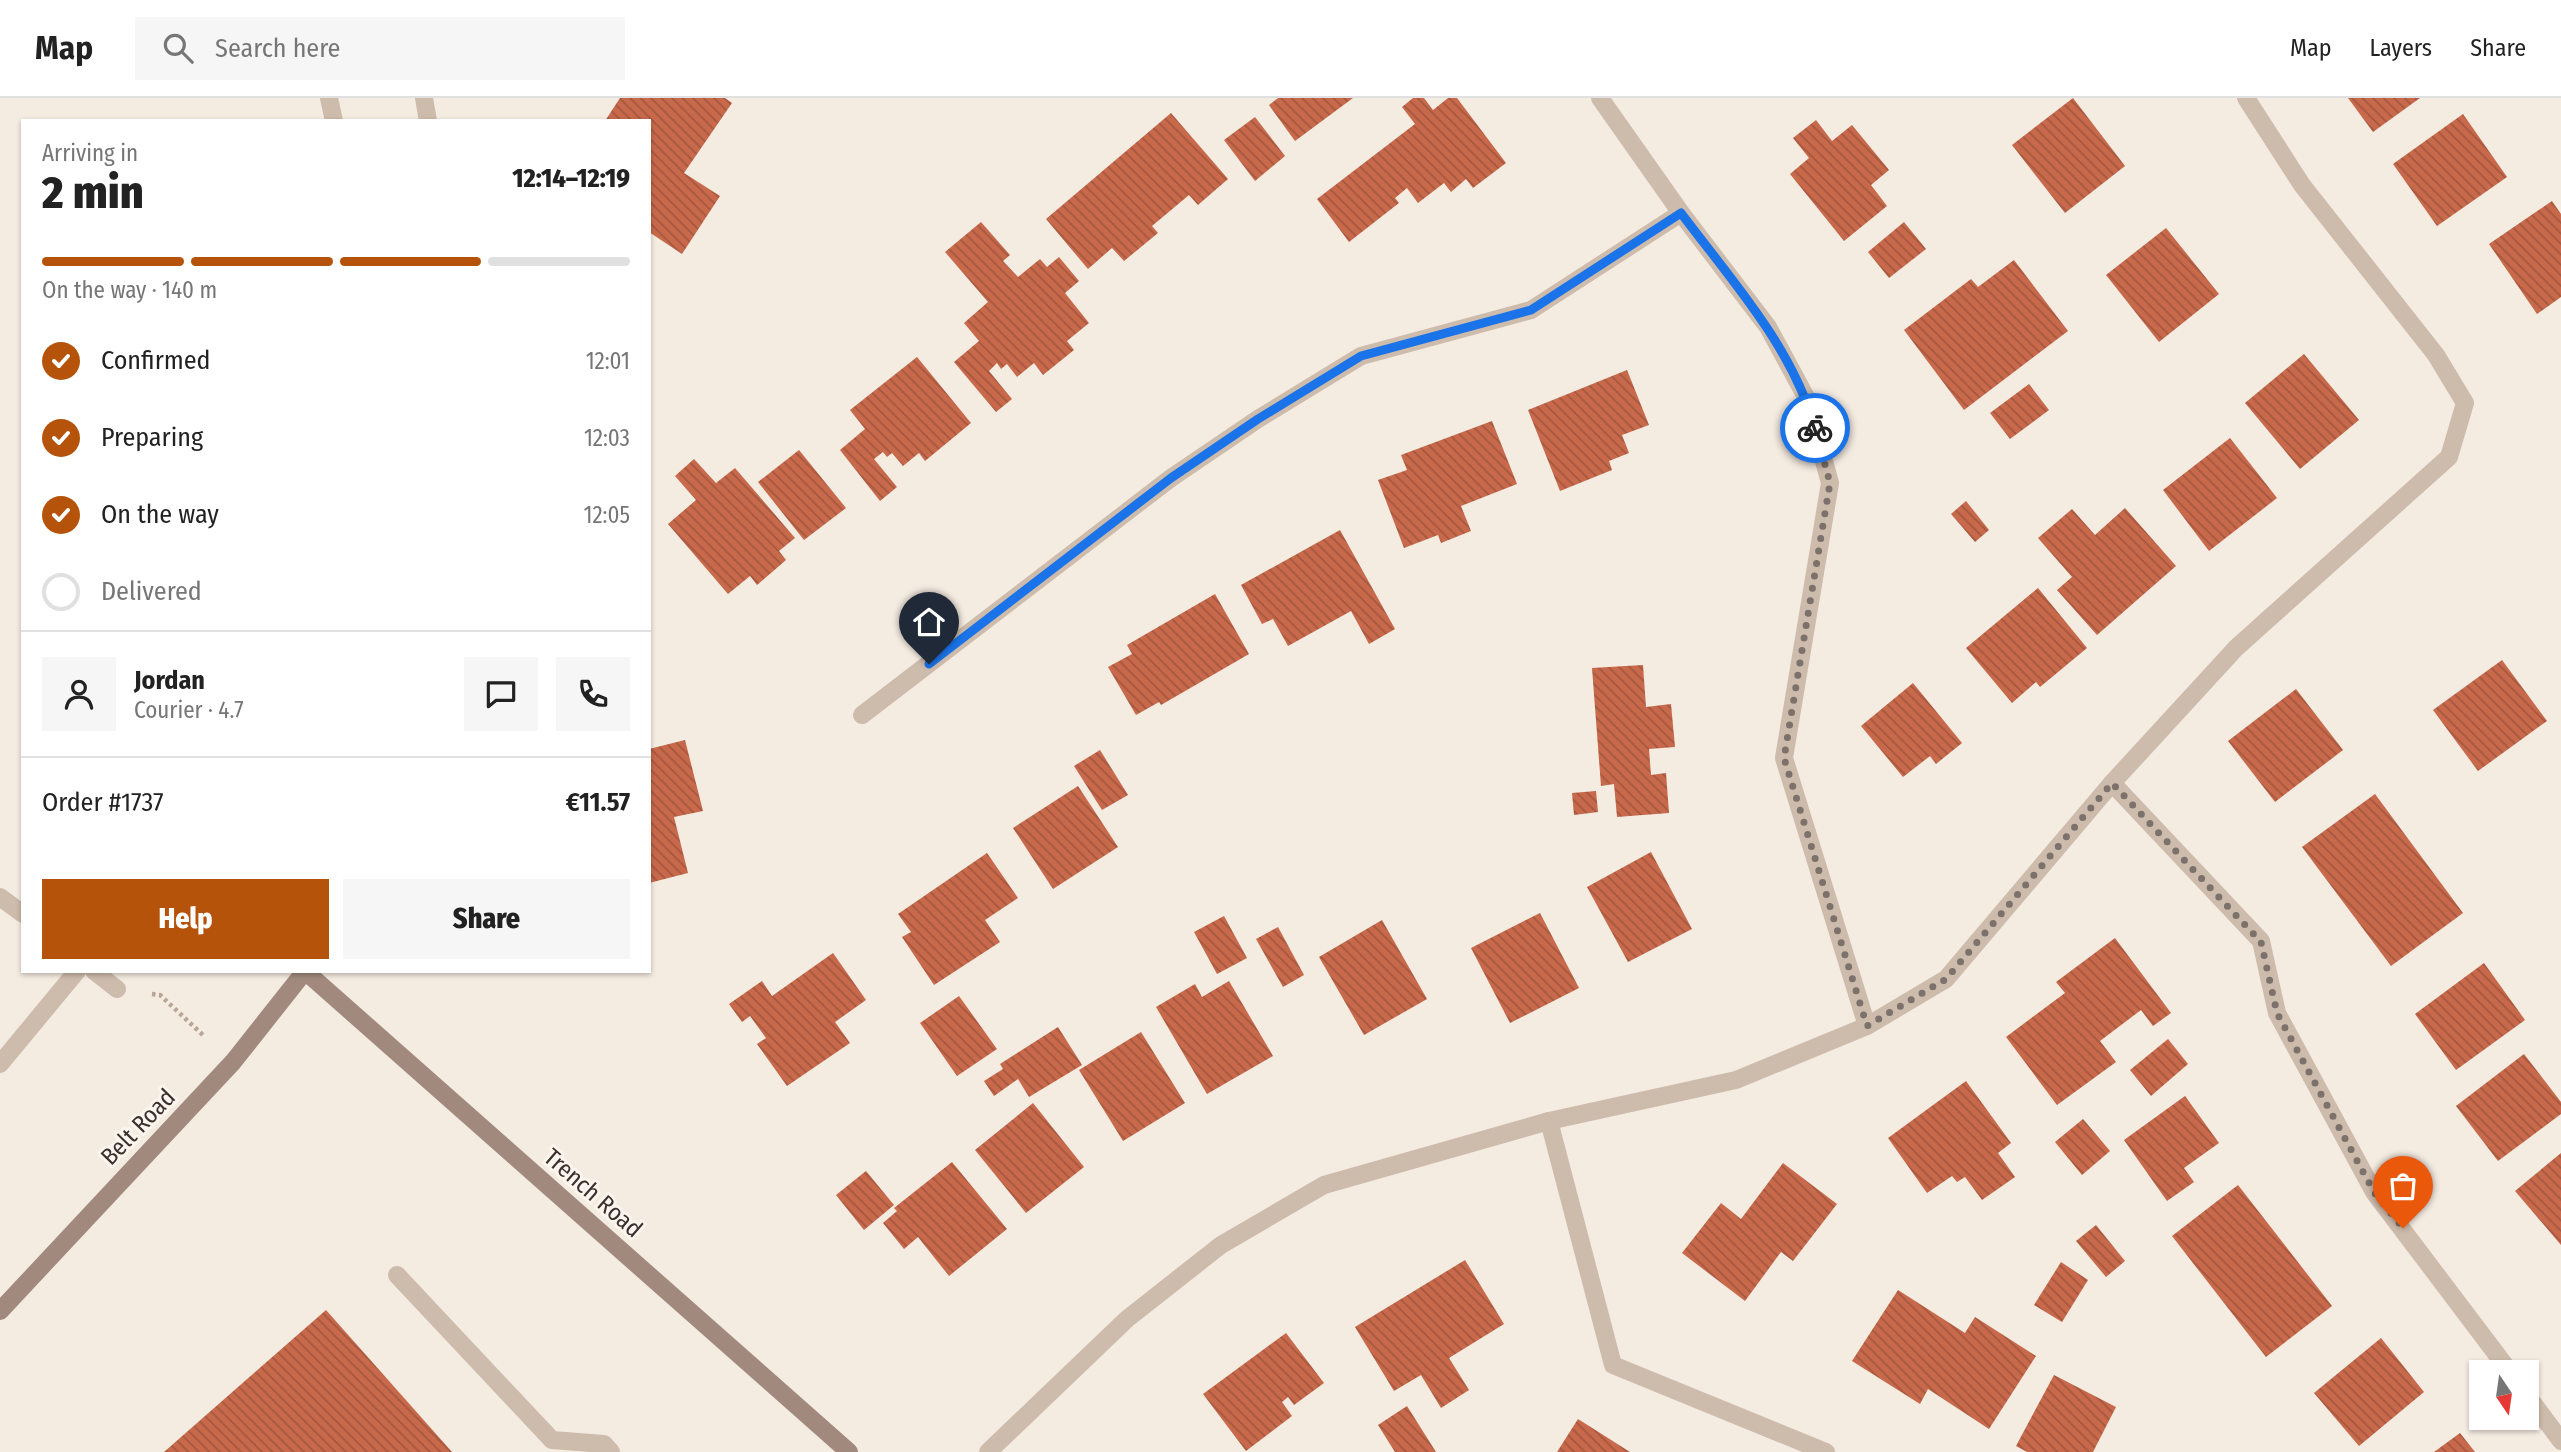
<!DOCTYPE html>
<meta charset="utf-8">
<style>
body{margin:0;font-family:"Fira Sans Condensed",sans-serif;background:#f6f6f6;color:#222;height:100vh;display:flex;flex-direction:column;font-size:26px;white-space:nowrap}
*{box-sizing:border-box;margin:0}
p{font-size:23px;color:#767676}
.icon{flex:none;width:38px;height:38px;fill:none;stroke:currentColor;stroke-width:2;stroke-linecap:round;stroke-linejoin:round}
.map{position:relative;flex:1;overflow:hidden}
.drawer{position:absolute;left:21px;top:21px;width:630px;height:854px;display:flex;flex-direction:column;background:#fff;border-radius:0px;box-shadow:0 2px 5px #0004}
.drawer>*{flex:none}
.needle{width:46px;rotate:167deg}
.buttons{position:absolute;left:2469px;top:1262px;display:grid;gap:14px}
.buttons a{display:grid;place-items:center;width:70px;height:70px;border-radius:0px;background:#fff;box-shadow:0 2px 5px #0004;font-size:35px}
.pin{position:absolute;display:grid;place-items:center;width:60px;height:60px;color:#fff;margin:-72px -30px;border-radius:50% 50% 50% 0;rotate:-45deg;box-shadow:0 0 7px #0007}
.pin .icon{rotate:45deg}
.courier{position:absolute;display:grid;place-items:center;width:70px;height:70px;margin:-35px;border:5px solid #1a73e8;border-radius:50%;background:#fff;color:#222;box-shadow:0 2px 9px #0007}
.headline em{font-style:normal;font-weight:800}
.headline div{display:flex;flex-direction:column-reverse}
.headline{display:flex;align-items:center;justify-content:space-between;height:119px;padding:0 21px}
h1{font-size:46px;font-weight:800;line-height:52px}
.bar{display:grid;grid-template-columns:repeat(4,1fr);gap:10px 7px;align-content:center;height:84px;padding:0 21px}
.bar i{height:9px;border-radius:5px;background:#e0e0e0}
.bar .active{background:#b45309}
.bar p{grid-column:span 4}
.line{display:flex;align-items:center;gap:18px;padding:0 21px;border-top:2px solid #e0e0e0}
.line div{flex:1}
.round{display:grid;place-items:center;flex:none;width:74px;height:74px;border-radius:0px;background:#f6f6f6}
ol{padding:0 21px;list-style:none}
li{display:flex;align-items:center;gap:21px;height:77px}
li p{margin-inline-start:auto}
li .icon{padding:7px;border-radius:50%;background:#b45309;color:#fff;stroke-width:4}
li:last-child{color:#767676}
li i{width:38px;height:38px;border:4px solid #e0e0e0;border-radius:50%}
.cta{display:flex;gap:14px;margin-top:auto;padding:14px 21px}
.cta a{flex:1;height:80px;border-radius:0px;background:#b45309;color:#fff;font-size:28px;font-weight:800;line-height:80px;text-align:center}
.cta a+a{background:#f6f6f6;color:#222}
header{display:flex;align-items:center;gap:42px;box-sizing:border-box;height:98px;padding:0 35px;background:#fff;border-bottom:2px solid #e0e0e0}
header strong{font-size:33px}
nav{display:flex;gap:38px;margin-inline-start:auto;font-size:24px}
.search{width:490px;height:63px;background:#f6f6f6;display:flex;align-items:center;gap:18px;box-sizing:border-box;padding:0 24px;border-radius:0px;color:#767676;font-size:26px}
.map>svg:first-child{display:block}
.building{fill:url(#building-back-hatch)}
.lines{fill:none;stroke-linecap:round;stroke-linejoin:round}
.path{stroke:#b9a596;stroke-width:4.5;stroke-dasharray:3.5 3.5;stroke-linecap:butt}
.lane{stroke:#cdbbac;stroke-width:18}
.street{stroke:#cdbbac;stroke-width:18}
.secondary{stroke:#a18a7d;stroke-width:18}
.done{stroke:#7c716b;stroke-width:7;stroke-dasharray:0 12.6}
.route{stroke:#1a73e8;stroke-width:9}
.labels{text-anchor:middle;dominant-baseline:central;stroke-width:6;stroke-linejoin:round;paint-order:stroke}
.street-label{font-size:24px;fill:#3b302b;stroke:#fbf5ee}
</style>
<header>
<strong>Map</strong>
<div class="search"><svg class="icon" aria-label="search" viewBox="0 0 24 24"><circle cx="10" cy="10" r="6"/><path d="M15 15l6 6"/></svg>Search here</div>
<nav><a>Map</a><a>Layers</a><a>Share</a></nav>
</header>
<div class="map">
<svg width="2561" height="1354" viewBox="0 0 2561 1354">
<defs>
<pattern id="building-back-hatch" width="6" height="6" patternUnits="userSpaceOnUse" patternTransform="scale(1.75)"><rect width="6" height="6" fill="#c8694b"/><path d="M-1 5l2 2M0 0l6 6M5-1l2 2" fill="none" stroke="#a4573f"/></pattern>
</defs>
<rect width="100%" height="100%" fill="#f4ebe1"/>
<g class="building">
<path d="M 620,0 L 725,0 L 732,5 L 684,75 L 720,98 L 682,156 L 649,134 L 649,23 L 605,23 Z"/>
<path d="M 1278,0 L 1353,0 L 1295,43 L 1269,7 Z"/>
<path d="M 1413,0 L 1424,0 L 1433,12 L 1448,0 L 1457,0 L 1506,65 L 1473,90 L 1466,81 L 1451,94 L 1444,85 L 1418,105 L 1407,90 L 1395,100 L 1399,105 L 1349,144 L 1317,101 L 1415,26 L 1402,9 Z"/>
<path d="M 2073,0 L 2125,68 L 2065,115 L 2012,47 Z"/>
<path d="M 2348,0 L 2420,0 L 2373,34 Z"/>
<path d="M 1171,15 L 1228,81 L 1198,107 L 1189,97 L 1152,128 L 1158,135 L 1124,163 L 1112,150 L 1088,171 L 1046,121 Z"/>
<path d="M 2463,16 L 2507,79 L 2437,128 L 2393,66 Z"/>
<path d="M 1255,19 L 1285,58 L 1255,83 L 1224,42 Z"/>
<path d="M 1816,22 L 1832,43 L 1852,27 L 1889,72 L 1871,87 L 1887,108 L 1844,143 L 1790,76 L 1809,60 L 1793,40 Z"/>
<path d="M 2552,103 L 2561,116 L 2561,199 L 2537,216 L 2489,146 Z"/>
<path d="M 981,124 L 1010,157 L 1003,163 L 1018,179 L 1040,161 L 1047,169 L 1059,159 L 1079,183 L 1065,195 L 1089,225 L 1067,243 L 1074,252 L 1043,277 L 1034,265 L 1017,279 L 1007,266 L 1001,271 L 997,265 L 989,273 L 1012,301 L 996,314 L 954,264 L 979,243 L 964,225 L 988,204 L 945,154 Z"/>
<path d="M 1904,124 L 1926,151 L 1889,180 L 1868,154 Z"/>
<path d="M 2166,130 L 2219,196 L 2159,244 L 2106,177 Z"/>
<path d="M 2014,162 L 2068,233 L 1964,312 L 1904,232 L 1971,181 L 1978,189 Z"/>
<path d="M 2304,256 L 2359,322 L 2300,371 L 2245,305 Z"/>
<path d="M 917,259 L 971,325 L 925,363 L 919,355 L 903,368 L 892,355 L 887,359 L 883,354 L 874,361 L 897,389 L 880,403 L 840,352 L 865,331 L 850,312 Z"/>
<path d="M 1627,272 L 1649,327 L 1622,337 L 1629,355 L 1609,363 L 1612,372 L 1560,393 L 1528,312 Z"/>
<path d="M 2029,286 L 2049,312 L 2010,341 L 1990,315 Z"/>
<path d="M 1492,323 L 1517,386 L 1461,408 L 1471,433 L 1441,445 L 1438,437 L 1404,450 L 1378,382 L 1407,372 L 1401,357 Z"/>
<path d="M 2230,340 L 2277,400 L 2209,453 L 2163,392 Z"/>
<path d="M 799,352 L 846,410 L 804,442 L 758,384 Z"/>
<path d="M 694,361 L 716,385 L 735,370 L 795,440 L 779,453 L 786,462 L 757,487 L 750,478 L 728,496 L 668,426 L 696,402 L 675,378 Z"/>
<path d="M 1966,403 L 1989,432 L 1975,444 L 1951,416 Z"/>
<path d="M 2125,410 L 2176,468 L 2097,537 L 2057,492 L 2072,479 L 2038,440 L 2072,411 L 2095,437 Z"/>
<path d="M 1340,432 L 1395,531 L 1369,546 L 1351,513 L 1288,548 L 1273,521 L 1262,526 L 1241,487 Z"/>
<path d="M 2038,490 L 2087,550 L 2040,589 L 2036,584 L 2012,605 L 1966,550 Z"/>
<path d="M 1215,496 L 1249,556 L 1161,607 L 1159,604 L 1136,617 L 1108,569 L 1132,556 L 1127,547 Z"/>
<path d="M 2502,562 L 2547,623 L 2478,673 L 2433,612 Z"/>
<path d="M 1643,567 L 1646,609 L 1671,606 L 1675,649 L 1649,651 L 1651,677 L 1666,675 L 1669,715 L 1617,719 L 1614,686 L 1601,688 L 1592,570 Z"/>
<path d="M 1913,585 L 1962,645 L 1936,666 L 1930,658 L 1903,679 L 1861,628 Z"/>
<path d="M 2296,591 L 2343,652 L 2275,704 L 2228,643 Z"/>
<path d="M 685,642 L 703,713 L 674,719 L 688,775 L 649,785 L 649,651 Z"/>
<path d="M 1100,652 L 1128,697 L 1102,712 L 1074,668 Z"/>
<path d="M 1078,688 L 1118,749 L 1053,791 L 1013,730 Z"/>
<path d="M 1596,693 L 1598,714 L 1574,717 L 1572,695 Z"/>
<path d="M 2375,696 L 2463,815 L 2391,868 L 2302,749 Z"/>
<path d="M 1651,754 L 1692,831 L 1628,864 L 1587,789 Z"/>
<path d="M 987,755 L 1018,800 L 985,822 L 1000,844 L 934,887 L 902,839 L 911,834 L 898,816 Z"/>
<path d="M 1540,815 L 1579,890 L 1510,925 L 1471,850 Z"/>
<path d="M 1224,818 L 1247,860 L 1217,876 L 1194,834 Z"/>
<path d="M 1382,822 L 1427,901 L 1364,937 L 1319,859 Z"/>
<path d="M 1278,829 L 1304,877 L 1283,889 L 1256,841 Z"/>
<path d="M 2115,840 L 2171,915 L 2153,928 L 2141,912 L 2100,943 L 2116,964 L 2057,1007 L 2006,939 L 2065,895 L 2056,884 Z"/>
<path d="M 833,855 L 866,902 L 835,924 L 850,945 L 787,988 L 757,946 L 766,940 L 750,918 L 742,924 L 729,906 L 762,883 L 772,898 Z"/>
<path d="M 2484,865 L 2525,922 L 2456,972 L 2415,916 Z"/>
<path d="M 1229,883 L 1273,958 L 1207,996 L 1156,909 L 1195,886 L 1202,899 Z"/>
<path d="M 959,898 L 997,951 L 957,978 L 920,925 Z"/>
<path d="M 1058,929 L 1082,967 L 1029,999 L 1018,981 L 994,998 L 984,983 L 1003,971 L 1000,966 Z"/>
<path d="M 1141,934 L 1185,1005 L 1123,1043 L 1079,972 Z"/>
<path d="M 2168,941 L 2188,966 L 2151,998 L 2130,972 Z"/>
<path d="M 2524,956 L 2561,1004 L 2561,1016 L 2498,1063 L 2456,1008 Z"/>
<path d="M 1966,983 L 2011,1045 L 1998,1055 L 2015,1079 L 1982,1102 L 1965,1079 L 1957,1084 L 1952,1078 L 1927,1095 L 1888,1040 Z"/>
<path d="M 2185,998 L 2219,1045 L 2184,1070 L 2194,1084 L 2167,1103 L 2124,1042 Z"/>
<path d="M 1033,1005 L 1084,1069 L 1026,1115 L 975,1052 Z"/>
<path d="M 2083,1021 L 2110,1053 L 2082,1077 L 2055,1044 Z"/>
<path d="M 2561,1055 L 2561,1147 L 2515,1093 Z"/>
<path d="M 952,1064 L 1007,1131 L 949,1178 L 918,1139 L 904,1151 L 883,1125 L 897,1113 L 894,1110 Z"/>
<path d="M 1783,1065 L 1837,1106 L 1793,1163 L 1781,1154 L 1745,1203 L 1682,1155 L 1721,1105 L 1741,1121 Z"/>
<path d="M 866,1073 L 894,1107 L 864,1132 L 836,1097 Z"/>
<path d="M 2238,1087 L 2332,1208 L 2266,1259 L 2172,1138 Z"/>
<path d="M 2096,1127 L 2125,1163 L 2106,1179 L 2076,1143 Z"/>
<path d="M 1465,1162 L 1504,1226 L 1449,1260 L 1469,1292 L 1441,1310 L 1421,1277 L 1394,1293 L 1355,1229 Z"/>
<path d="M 2061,1164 L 2088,1182 L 2062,1224 L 2034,1207 Z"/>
<path d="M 1898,1192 L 1965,1235 L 1975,1219 L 2036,1258 L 1989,1331 L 1928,1291 L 1920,1306 L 1852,1263 Z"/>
<path d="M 326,1212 L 452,1354 L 164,1354 Z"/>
<path d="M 1286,1235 L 1324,1285 L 1294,1307 L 1288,1299 L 1282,1304 L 1292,1318 L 1246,1353 L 1203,1296 Z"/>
<path d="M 2381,1240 L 2424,1294 L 2359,1348 L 2314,1295 Z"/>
<path d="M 2054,1277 L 2116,1309 L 2093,1354 L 2027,1354 L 2016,1348 Z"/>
<path d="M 1407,1308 L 1436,1354 L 1395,1354 L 1378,1327 Z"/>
<path d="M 1578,1321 L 1630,1354 L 1557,1354 Z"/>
<path d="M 2460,1335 L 2475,1354 L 2434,1354 Z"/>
</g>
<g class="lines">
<path class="path" d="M 152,896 L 160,897 L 204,938"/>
<path class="lane" d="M 397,1177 L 552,1342 L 604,1346 L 611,1354"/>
<g class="street">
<path d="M 329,0 L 334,23"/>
<path d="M 424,0 L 428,23"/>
<path d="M 1600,0 L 1681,115 L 1768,229 L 1807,301 L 1830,385 L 1784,660 L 1867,928"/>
<path d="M 862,617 L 1171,380 L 1258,321 L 1361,258 L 1531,212 L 1681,115"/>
<path d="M 2112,685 L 2261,843 L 2277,915 L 2374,1094 L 2510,1274"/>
<path d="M 0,799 L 23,816"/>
<path d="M 94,873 L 117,891"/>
<path d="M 0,966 L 77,873"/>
<path d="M 1549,1023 L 1613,1267 L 1826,1354"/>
<path d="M 2527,1297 L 2561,1343"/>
<path d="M 988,1354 L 1127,1221 L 1221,1147 L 1324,1087 L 1549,1023 L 1736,982 L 1867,928 L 1946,881 L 2112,685 L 2236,550 L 2449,359 L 2465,305 L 2436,257 L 2302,87 L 2246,0"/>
</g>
<path class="secondary" d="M 0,1213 L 233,964 L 305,873 L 849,1354"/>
</g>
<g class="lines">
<path class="done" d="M 1815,330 L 1830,385 L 1784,660 L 1867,928 L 1946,881 L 2112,685 L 2261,844 L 2277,915 L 2374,1094 L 2403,1130"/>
<path class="route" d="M 929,566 L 1171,380 L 1258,321 L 1361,258 L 1531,212 L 1681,115 C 1731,182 1792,248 1815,330"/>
</g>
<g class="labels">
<g class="street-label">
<text transform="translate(138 1029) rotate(-46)">Belt Road</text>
<text transform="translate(593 1095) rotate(41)">Trench Road</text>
</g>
</g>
</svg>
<div class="buttons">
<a><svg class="needle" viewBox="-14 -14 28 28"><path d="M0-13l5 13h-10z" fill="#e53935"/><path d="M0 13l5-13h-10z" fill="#767676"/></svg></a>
</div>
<div class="pin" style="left:2403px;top:1130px;background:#ea580c"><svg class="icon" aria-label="bag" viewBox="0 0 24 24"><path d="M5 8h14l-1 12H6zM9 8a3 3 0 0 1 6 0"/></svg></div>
<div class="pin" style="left:929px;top:566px;background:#1f2937"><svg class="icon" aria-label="home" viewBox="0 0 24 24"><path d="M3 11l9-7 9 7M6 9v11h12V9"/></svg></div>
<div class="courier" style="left:1815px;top:330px"><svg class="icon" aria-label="bike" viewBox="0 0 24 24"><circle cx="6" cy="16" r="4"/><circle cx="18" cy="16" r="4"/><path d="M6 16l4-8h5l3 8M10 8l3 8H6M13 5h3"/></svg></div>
<section class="drawer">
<div class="headline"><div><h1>2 min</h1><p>Arriving in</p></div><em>12:14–12:19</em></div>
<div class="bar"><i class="active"></i><i class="active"></i><i class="active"></i><i></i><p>On the way · 140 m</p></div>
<ol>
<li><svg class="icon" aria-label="check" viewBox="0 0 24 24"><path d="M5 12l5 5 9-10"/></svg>Confirmed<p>12:01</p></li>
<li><svg class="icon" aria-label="check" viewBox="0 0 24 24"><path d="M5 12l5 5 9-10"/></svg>Preparing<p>12:03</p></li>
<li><svg class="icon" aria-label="check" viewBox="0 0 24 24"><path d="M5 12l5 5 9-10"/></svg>On the way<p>12:05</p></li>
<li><i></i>Delivered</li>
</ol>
<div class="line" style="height:126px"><a class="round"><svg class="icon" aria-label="person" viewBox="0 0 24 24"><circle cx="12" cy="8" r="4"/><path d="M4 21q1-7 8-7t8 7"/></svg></a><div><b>Jordan</b><p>Courier · 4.7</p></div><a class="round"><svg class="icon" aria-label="chat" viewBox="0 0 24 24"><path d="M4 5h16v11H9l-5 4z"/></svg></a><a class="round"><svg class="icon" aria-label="phone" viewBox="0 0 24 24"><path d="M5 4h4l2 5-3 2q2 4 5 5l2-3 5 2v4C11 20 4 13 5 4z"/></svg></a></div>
<div class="line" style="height:91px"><div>Order #1737</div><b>€11.57</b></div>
<div class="cta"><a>Help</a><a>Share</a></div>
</section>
</div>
